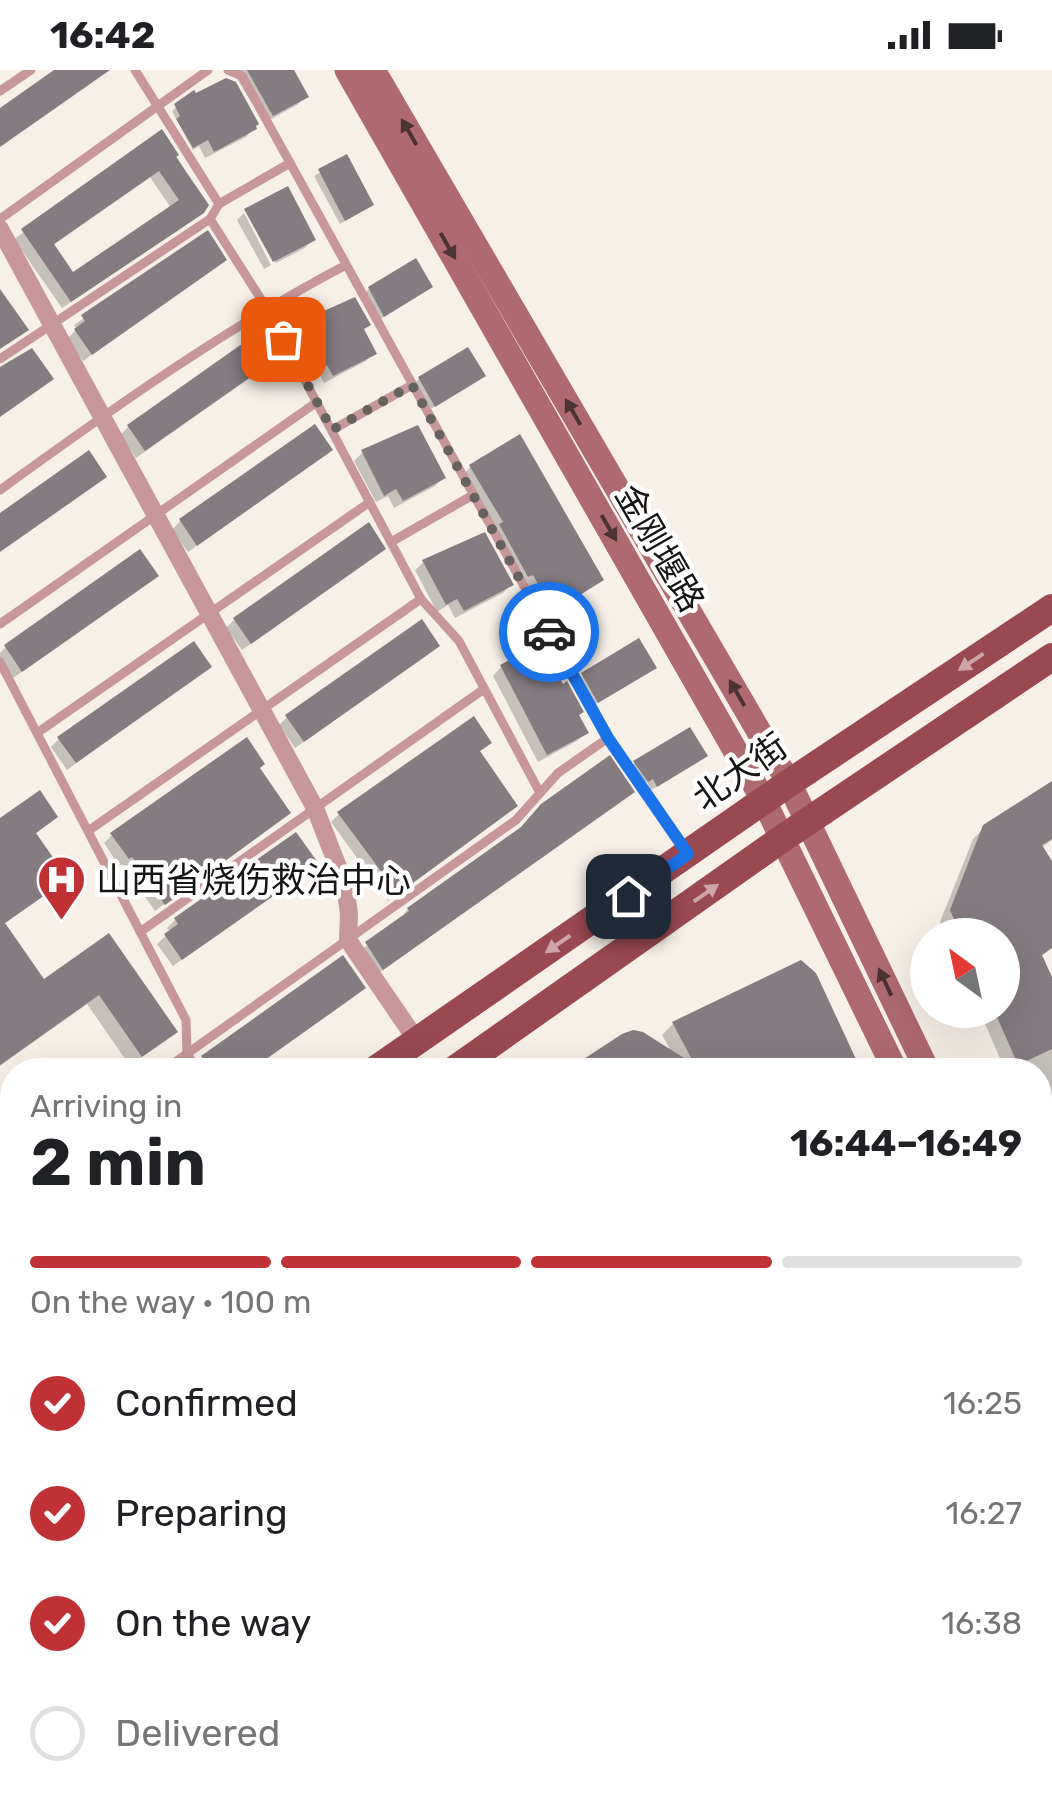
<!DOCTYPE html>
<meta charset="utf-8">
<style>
body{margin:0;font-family:Rubik,"Noto Sans SC",sans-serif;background:#f6f6f6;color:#202124;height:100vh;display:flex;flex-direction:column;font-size:38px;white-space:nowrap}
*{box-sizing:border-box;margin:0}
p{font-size:32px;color:#757577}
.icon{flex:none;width:55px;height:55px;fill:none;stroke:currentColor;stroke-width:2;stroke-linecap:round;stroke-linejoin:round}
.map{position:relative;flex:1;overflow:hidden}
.details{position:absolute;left:0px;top:988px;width:1052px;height:752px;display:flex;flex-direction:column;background:#fff;border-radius:40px 40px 0 0;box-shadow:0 10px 40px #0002}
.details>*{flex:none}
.needle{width:65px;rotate:327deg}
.buttons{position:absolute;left:910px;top:848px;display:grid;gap:20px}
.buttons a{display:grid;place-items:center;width:110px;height:110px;border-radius:50%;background:#fff;box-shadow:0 10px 40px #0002;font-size:50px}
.pin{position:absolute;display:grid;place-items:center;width:85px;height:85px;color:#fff;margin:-42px;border-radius:20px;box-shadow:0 5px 15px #0006}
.courier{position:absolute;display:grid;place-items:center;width:100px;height:100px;margin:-50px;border:8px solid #1a73e8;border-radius:50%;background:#fff;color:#222;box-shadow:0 2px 12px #0007}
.summary em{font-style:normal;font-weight:700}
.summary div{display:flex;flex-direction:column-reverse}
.summary{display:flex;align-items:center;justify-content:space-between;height:170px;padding:0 30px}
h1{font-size:65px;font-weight:700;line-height:75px}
.bar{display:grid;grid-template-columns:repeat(4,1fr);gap:15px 10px;align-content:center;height:120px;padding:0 30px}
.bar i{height:12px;border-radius:8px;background:#e0e0e0}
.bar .current{background:#c03136}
.bar p{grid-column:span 4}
ol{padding:0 30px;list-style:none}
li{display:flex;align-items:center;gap:30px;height:110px}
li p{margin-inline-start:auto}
li .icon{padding:10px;border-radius:50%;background:#c03136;color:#fff;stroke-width:4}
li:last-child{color:#757577}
li i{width:55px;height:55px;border:5px solid #e0e0e0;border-radius:50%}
.status{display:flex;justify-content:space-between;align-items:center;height:70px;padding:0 50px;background:#fff;direction:ltr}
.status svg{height:28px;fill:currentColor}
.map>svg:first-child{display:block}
.shadow{fill:#0003;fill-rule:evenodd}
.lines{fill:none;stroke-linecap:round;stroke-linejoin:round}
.stream{stroke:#63b6fb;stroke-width:6}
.building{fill:#847c81;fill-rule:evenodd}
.lane{stroke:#c79799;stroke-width:9}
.street{stroke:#c79799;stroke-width:18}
.secondary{stroke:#ae6a6f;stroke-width:25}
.primary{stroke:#9b4951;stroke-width:28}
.oneway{fill:#4c3334}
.oneway2{fill:#cda4a8}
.done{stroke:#66625f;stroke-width:10;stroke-dasharray:0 18}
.route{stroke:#1a73e8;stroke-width:12}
.labels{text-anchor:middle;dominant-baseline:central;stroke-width:9;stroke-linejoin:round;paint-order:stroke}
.street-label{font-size:35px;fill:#181614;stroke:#fff}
.poi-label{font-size:35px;fill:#181614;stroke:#fff;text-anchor:start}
</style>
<div class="status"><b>16:42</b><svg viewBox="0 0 49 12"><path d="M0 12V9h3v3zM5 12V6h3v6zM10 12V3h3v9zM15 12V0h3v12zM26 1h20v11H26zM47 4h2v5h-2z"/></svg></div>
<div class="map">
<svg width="1052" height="1739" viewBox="0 0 1052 1739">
<rect width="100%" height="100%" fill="#f7f0e9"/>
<g class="shadow">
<path d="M 239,0 L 291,0 L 306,26 L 297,35 L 264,53 L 237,9 L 242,4 Z"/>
<path d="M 181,33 L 254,58 L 246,67 L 205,88 L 199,76 L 193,80 L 172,41 Z"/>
<path d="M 162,62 L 206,135 L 192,151 L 62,238 L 14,169 ZM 150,107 L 171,138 L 73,205 L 52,176 Z"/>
<path d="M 346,87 L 371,135 L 340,154 L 314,106 Z"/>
<path d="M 248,140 L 313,169 L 305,178 L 276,193 Z"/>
<path d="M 244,143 L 271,195 L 264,199 L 237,150 Z"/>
<path d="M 207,164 L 224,190 L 83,291 L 67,269 L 77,259 L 74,255 Z"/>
<path d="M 430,217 L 379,250 L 364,224 L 369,219 Z"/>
<path d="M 288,260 L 362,260 L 374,283 L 366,291 L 324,313 L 318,301 L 306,307 L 280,269 Z"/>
<path d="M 271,293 L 136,388 L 120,365 L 128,357 Z"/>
<path d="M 419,309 L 478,311 L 429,340 L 414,314 Z"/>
<path d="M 314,357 L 330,380 L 321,388 L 188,482 L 172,460 L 180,451 Z"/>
<path d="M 362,383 L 443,408 L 435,416 L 394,438 L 388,426 L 376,432 L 354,391 Z"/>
<path d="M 470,397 L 601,510 L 546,545 L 526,510 L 521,512 L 464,404 Z"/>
<path d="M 382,479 L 242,580 L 226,558 L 234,550 Z"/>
<path d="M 424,492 L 511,514 L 503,523 L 455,548 L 448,535 L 437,542 L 415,500 Z"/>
<path d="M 147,514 L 13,608 L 0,589 L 0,583 L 6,577 Z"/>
<path d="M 541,576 L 586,663 L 577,671 L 538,692 L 493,606 L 501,597 Z"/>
<path d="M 429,584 L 295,678 L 279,655 L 287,647 Z"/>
<path d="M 209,597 L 67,700 L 51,677 L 59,669 Z"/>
<path d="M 649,602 L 592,636 L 578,610 L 583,605 Z"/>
<path d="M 489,673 L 478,683 L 506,744 L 388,831 L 331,752 L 339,744 Z"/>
<path d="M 700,691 L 651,720 L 647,712 L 642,715 L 630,698 L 635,693 Z"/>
<path d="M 257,698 L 288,743 L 155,841 L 122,794 L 119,796 L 104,773 L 112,765 Z"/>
<path d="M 1052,714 L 1052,770 L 1041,778 L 1052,796 L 1052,878 L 1040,887 L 1052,913 L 1052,1053 L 1040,1061 L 1040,1000 L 1005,1000 L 979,940 L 1002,940 L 1002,865 L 946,865 L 940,852 L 973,769 L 985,757 Z"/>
<path d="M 621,731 L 372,908 L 356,884 L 399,851 L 408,839 Z"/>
<path d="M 55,747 L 34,765 L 65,808 L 3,855 L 43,912 L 108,866 L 175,961 L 130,996 L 87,934 L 0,996 L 0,751 Z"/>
<path d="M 315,794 L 173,896 L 157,874 L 170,862 L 167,858 L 175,850 Z"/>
<path d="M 342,889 L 362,918 L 351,929 L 249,1000 L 191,1000 L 203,988 Z"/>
<path d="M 673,954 L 858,1000 L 571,1000 L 672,983 L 662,965 Z"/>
<path d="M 0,1040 L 12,1060 L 12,1135 L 0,1117 Z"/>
<path d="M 1052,1127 L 1052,1152 L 1042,1137 Z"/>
<path d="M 1040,1381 L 1052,1405 L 1052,1613 L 1040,1587 Z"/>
<path d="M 1040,1682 L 1052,1700 L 1052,1710 L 1040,1721 Z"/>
<path d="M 1040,1723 L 1051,1739 L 1013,1739 L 1018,1735 L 1013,1728 L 1040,1728 Z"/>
<path d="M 219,1728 L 283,1728 L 267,1739 L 202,1739 Z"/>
<path d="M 351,1728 L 417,1728 L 399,1739 L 334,1739 Z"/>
<path d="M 572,1728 L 725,1728 L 708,1739 L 556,1739 Z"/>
<path d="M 788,1728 L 799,1728 L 807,1739 L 771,1739 Z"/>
<path d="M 827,1728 L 959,1728 L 943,1739 L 835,1739 Z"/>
</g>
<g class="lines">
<path class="stream" d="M 0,1728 L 3,1739"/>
</g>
<g class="building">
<path d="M 54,0 L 110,0 L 0,77 L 0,38 Z"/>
<path d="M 247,0 L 294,0 L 309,27 L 273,46 Z"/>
<path d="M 226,8 L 236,12 L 259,54 L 256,56 L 257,59 L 214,82 L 208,70 L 193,78 L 176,49 L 180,46 L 174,34 L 194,20 L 196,23 Z"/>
<path d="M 162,59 L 179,85 L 176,87 L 209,135 L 204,143 L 71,232 L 21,159 ZM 159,101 L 179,130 L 73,202 L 54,174 Z"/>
<path d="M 347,84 L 374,135 L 345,151 L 318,99 Z"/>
<path d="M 288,116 L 316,170 L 273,192 L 244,139 Z"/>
<path d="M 208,160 L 227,190 L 92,285 L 74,259 L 85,251 L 81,245 Z"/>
<path d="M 416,188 L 433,217 L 384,247 L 368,217 Z"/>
<path d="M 0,219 L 29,260 L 0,279 Z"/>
<path d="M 355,227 L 371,255 L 364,259 L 377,284 L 333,306 L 327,295 L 315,301 L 300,272 L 296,275 L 286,258 Z"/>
<path d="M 263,259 L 269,267 L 272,266 L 282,285 L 145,381 L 127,355 Z"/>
<path d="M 468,277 L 486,306 L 435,337 L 418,307 Z"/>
<path d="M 32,278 L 54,309 L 0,347 L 0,297 Z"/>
<path d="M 315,354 L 333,380 L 197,476 L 179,449 Z"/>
<path d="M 418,355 L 446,408 L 403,431 L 396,419 L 384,426 L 361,380 Z"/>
<path d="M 520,364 L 604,510 L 554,541 L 533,505 L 528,507 L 499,454 L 503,452 L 469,395 Z"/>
<path d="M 89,380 L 107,407 L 0,482 L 0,443 Z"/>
<path d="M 369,452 L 386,479 L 251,574 L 233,548 Z"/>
<path d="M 485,462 L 514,515 L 464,541 L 457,529 L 446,535 L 422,490 Z"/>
<path d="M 140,479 L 159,506 L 22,602 L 4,575 Z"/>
<path d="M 422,549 L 440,576 L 304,672 L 285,645 Z"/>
<path d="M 639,568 L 657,598 L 598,633 L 581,603 Z"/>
<path d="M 194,571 L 212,597 L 76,693 L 57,667 Z"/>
<path d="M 542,573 L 563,614 L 567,611 L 584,642 L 579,645 L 589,663 L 547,685 L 500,595 Z"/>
<path d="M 474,646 L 492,673 L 480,681 L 518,736 L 398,824 L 337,742 Z"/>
<path d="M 690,657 L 708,686 L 657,717 L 653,709 L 648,712 L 633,691 Z"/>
<path d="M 247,667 L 265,694 L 260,698 L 291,743 L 165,835 L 132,787 L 129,789 L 110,763 Z"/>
<path d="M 610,685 L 635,722 L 383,900 L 365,872 L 409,841 L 407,838 L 521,757 L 541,734 Z"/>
<path d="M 1052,711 L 1052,769 L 1042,775 L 1052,791 L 1052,878 L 1042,885 L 1052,907 L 1052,979 L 1018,995 L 994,940 L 1002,940 L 1002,865 L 961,865 L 950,840 L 983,755 Z"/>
<path d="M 40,720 L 58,747 L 36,763 L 68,809 L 5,853 L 44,909 L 109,863 L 178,962 L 142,987 L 99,925 L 0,995 L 0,748 Z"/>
<path d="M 296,762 L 319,794 L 182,890 L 164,864 L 178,854 L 174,848 Z"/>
<path d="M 343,885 L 366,918 L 251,1000 L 211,1000 L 201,986 Z"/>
<path d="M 801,890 L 816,903 L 861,1000 L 567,1000 L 622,964 L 633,960 L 643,962 L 695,995 L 672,952 Z"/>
</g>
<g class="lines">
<g class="lane">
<path d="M 135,0 L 219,134 L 210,149 L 266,237 L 421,529 L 459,571 L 540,723"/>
<path d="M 228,0 L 242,6 L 608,668 L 686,782"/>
<path d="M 0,21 L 31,0"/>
<path d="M 219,134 L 290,93"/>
<path d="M 0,149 L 208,0"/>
<path d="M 0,289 L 210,149"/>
<path d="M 332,360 L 412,315"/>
<path d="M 0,420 C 112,339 224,259 346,195"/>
<path d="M 391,472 L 473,425"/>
<path d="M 0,554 L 317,332"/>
<path d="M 0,592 L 186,950 L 187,984 L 198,1000"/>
<path d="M 37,663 L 370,432"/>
<path d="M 88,761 L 421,529"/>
<path d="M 140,862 L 484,619"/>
<path d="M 164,1000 L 516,750 L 558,703 L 608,668"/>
<path d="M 1048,1100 L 1052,1098"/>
<path d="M 1040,1590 L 1052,1613"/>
<path d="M 172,1728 L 175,1739"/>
<path d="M 821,1728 L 829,1739"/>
<path d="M 299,1739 L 316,1728"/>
<path d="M 496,1739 L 513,1728"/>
<path d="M 727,1739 L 744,1728"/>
<path d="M 971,1739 L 988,1728"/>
</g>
<g class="street">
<path d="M 0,159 L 315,738 L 345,815 L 349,844 L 348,870 L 417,971"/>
<path d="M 519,1728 L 527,1739"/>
</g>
<g class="secondary">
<path d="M 347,0 L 764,731 L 895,1000"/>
<path d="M 373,0 L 789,713 L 927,1000"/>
<path d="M 0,1186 L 12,1193"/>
<path d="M 1040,1231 L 1052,1255"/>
<path d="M 1040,1298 L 1052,1322"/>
<path d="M 0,1430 L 12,1474"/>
<path d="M 84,1728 L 87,1739"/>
<path d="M 114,1728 L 117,1739"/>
</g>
<g class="primary">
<path d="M 375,1000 L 789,713 L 1052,538"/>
<path d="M 454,1000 L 783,768 L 1052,587"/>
<path d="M 0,1259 L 12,1250"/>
<path d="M 0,1313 L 12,1304"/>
</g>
</g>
<defs><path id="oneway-solid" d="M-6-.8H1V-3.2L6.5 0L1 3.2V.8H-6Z" transform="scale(2.5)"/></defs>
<g class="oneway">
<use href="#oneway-solid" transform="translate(409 62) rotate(-120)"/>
<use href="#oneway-solid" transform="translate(448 176) rotate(60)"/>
<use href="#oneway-solid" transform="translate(573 342) rotate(-120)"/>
<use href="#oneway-solid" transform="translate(609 458) rotate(60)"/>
<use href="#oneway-solid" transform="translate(737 623) rotate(-120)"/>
<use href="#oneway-solid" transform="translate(885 912) rotate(-115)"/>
</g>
<g class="oneway2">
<use href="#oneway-solid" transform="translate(971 592) rotate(146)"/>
<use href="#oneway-solid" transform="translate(706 823) rotate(-35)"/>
<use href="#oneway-solid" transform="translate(558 874) rotate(145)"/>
</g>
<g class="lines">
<path class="done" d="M 283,269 L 332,360 L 412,315 L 549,562"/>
<path class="route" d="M 549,562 L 608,668 L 688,784 L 628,826"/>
</g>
<defs>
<symbol id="hospital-pin" viewBox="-11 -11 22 30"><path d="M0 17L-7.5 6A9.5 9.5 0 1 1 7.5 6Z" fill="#c03136" stroke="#fff"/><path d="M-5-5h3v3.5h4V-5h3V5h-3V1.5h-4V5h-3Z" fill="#fff"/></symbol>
</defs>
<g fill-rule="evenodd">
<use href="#hospital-pin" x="34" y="782" width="55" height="75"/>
</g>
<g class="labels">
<g class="street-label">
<text transform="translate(660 478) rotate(60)">金刚堰路</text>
<text transform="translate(740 702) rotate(-35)">北大街</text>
</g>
<g class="poi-label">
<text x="96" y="810">山西省烧伤救治中心</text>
</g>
</g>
</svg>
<div class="buttons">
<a><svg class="needle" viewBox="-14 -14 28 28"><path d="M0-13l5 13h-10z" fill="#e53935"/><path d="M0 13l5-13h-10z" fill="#757577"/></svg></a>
</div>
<div class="pin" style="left:283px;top:269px;background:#ea580c"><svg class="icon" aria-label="bag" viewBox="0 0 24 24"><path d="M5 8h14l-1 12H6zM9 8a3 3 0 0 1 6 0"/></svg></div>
<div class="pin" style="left:628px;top:826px;background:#1f2937"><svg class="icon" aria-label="home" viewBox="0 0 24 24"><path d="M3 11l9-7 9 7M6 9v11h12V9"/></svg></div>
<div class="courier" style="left:549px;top:562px"><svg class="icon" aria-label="car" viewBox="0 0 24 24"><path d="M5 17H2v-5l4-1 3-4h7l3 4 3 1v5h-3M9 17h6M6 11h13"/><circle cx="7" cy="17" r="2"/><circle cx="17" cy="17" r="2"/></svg></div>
<section class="details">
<div class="summary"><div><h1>2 min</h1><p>Arriving in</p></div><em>16:44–16:49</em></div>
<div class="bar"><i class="current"></i><i class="current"></i><i class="current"></i><i></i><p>On the way · 100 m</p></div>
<ol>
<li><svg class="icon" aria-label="check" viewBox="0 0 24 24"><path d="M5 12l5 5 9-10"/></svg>Confirmed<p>16:25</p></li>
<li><svg class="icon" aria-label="check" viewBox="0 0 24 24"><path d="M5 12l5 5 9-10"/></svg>Preparing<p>16:27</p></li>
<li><svg class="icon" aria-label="check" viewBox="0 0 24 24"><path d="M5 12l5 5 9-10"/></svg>On the way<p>16:38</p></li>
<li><i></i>Delivered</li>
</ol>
</section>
</div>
